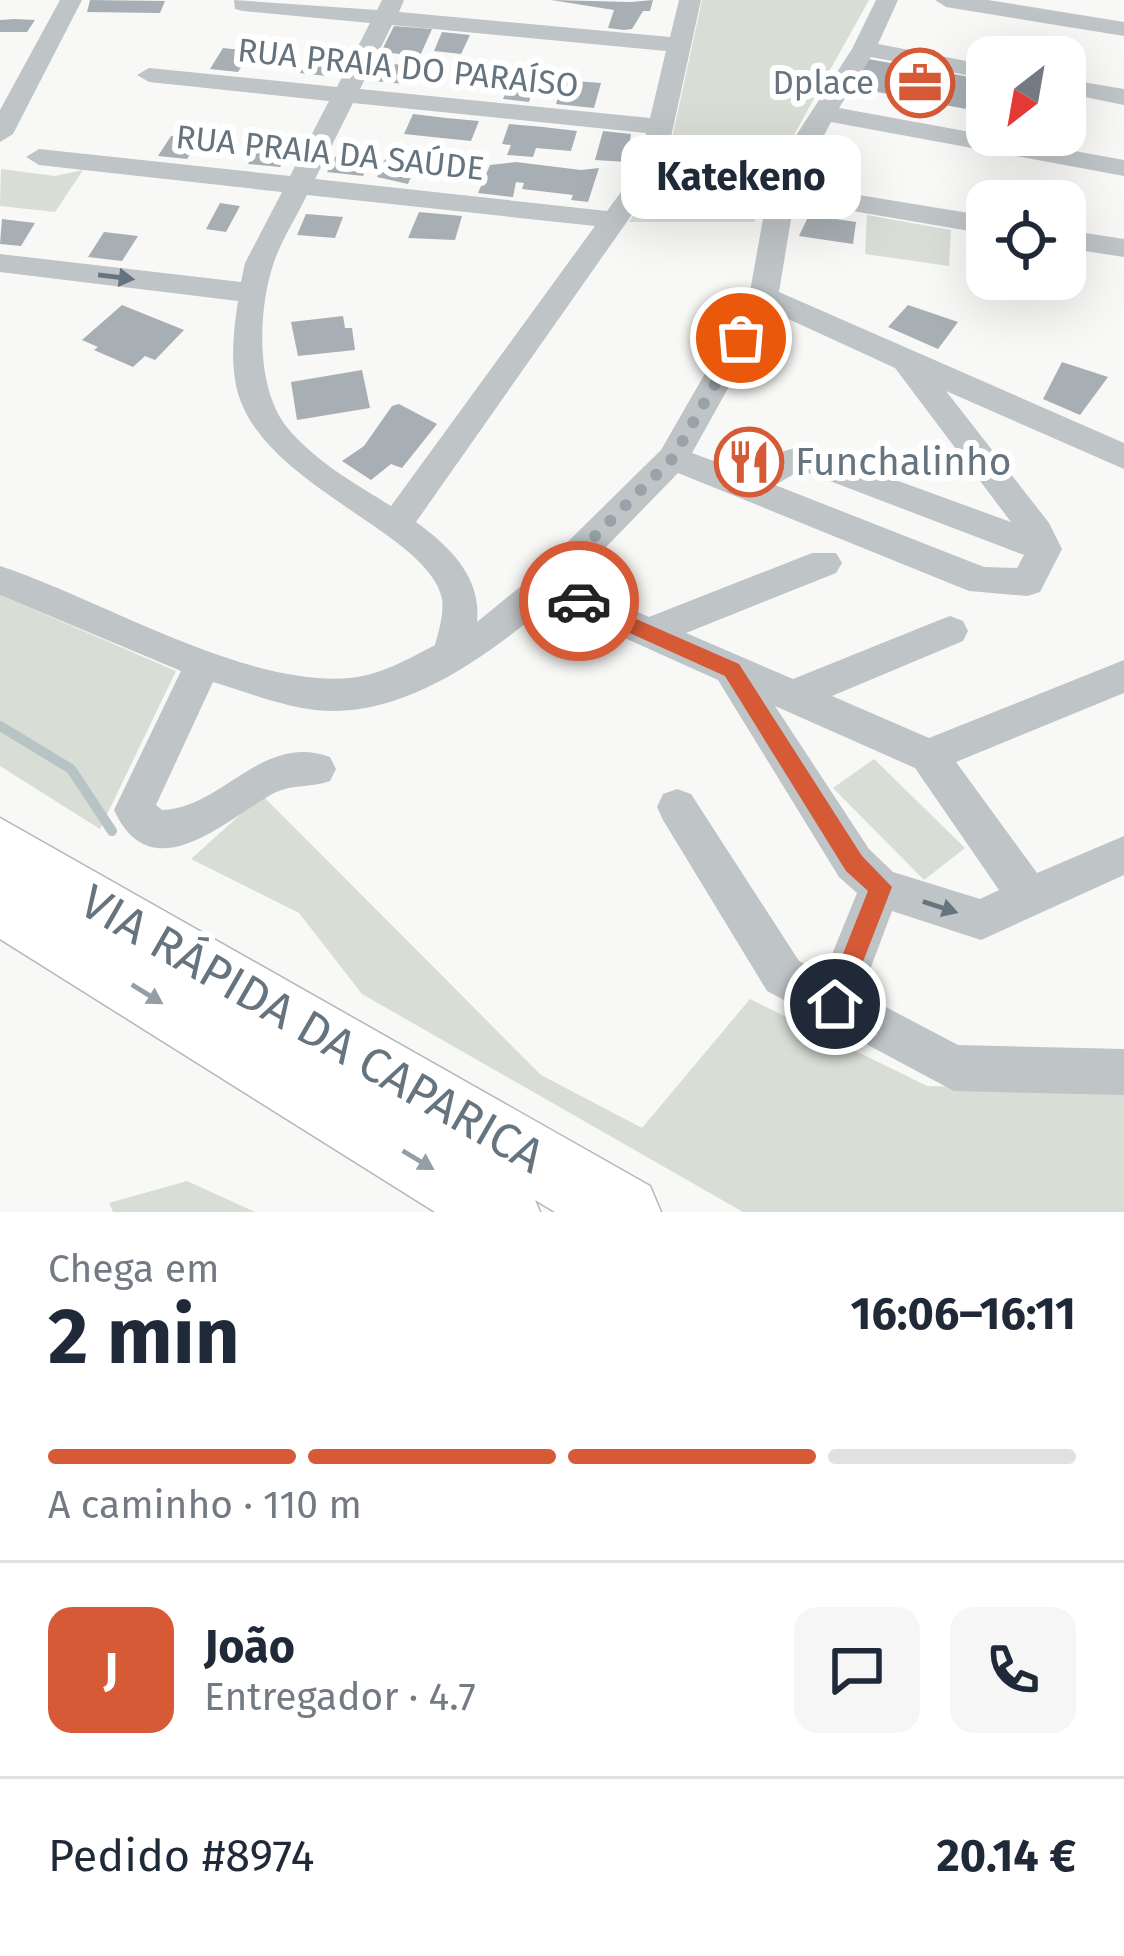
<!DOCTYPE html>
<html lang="pt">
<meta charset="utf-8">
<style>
body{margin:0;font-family:"Fira Sans",sans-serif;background:#f6f6f7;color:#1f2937;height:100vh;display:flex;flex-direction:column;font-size:45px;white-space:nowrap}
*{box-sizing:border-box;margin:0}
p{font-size:39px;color:#747a83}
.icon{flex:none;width:66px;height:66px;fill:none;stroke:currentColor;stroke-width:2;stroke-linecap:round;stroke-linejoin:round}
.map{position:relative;height:1212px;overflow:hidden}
.panel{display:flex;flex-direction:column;background:#fff;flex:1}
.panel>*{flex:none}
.needle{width:78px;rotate:211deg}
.tools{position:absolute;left:966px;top:36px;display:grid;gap:24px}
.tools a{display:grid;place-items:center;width:120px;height:120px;border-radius:24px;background:#fff;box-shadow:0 12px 48px #0002;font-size:60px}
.pin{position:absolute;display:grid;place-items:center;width:102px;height:102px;color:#fff;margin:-51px;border:6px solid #fff;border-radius:50%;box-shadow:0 3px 12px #0007}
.courier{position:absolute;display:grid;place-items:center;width:120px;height:120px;margin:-60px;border:9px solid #d75a37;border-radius:50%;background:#fff;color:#222;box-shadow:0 3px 15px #0007}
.bubble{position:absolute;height:84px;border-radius:24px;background:#fff;box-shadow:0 12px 48px #0002;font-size:39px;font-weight:700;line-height:84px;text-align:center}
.overview em{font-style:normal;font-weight:700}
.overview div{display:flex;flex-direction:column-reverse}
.overview{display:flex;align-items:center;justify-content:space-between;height:204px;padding:0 48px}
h1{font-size:78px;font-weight:700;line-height:90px}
.bar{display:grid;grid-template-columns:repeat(4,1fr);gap:18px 12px;align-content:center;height:144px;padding:0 48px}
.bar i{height:15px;border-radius:9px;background:#e0e1e3}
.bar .on{background:#d75a37}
.bar p{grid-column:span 4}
.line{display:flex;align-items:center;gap:30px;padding:0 48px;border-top:3px solid #e0e1e3}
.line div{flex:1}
.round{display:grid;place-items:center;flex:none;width:126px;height:126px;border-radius:24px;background:#f6f6f7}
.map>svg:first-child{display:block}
.green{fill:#d8ddd5}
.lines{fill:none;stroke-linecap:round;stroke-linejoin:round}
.stream{stroke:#b8c3c6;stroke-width:10}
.building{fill:#a7afb4}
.highway-casing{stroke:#b3b7ba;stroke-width:3}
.minor{fill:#bfc4c7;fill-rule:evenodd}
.highway{fill:#fff;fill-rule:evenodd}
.oneway{fill:#65747e}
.oneway2{fill:#939ea5}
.route{fill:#d75a37}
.done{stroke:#98a2a8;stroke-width:12;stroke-dasharray:0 21.6}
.labels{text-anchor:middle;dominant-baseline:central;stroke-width:12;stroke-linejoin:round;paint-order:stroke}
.far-street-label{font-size:33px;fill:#65747e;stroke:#fff}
.far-poi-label{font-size:33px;fill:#65747e;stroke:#fff;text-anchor:end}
.poi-label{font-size:39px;fill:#65747e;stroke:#fff;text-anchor:start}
.near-street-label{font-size:48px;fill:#65747e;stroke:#fff}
</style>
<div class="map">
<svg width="1124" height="1212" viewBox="0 0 1124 1212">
<rect width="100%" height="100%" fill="#f8f8f6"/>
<g class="green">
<path d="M 702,0 L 869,0 L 786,149 L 754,222 L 629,222 L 665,171 Z"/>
<path d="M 1,169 L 55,176 L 83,170 L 55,212 L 0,206 Z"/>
<path d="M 867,215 L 951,230 L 949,266 L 865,254 Z"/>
<path d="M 0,595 L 176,671 L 100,829 L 0,766 Z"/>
<path d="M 874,759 L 965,848 L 924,880 L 833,788 Z"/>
<path d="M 262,795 L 541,1075 L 642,1128 L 750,999 L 927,1086 L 1124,1092 L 1124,1212 L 743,1212 L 362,994 L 299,913 L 191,859 Z"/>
<path d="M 187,1181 L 255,1212 L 113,1212 L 109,1203 Z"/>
</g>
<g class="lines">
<path class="stream" d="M 0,726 L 71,769 L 112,831"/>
</g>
<g class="building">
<path d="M 90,0 L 165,1 L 160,13 L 87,12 Z"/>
<path d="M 551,0 L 631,2 L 653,0 L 650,11 L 643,11 L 632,29 L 624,30 L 608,28 L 614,10 Z"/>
<path d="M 14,19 L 35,20 L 27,32 L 0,32 L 0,20 Z"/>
<path d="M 394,26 L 432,29 L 420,56 L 381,52 Z"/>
<path d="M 442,32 L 470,35 L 461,54 L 434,51 Z"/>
<path d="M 223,48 L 251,51 L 238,72 L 210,69 Z"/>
<path d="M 314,51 L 339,54 L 344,55 L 326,76 L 300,73 Z"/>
<path d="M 868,59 L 987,80 L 987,113 L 851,87 Z"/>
<path d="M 383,63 L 413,66 L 405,84 L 374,81 Z"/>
<path d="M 564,80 L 601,83 L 594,108 L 556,104 Z"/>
<path d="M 510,82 L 535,84 L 529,102 L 503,99 Z"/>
<path d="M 413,114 L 446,118 L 479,121 L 471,141 L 404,134 Z"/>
<path d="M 509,124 L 543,127 L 577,131 L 571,151 L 536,148 L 533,157 L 507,155 L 511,145 L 502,144 Z"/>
<path d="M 603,131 L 631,134 L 627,162 L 595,160 Z"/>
<path d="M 171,136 L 200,139 L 187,159 L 158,156 Z"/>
<path d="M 273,141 L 293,144 L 280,167 L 248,164 L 259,143 Z"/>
<path d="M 342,145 L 376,148 L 363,176 L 327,172 Z"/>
<path d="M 387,155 L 419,158 L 408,184 L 377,177 Z"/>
<path d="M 516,162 L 581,170 L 599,168 L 588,202 L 571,200 L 573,195 L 522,189 L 524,183 L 516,182 L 513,197 L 478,193 L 490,165 Z"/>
<path d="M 220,203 L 240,206 L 226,232 L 206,229 Z"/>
<path d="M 419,212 L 462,216 L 455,240 L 408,238 Z"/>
<path d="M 306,214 L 343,217 L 335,238 L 297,235 Z"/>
<path d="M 809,215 L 856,222 L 853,244 L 799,236 Z"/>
<path d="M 2,219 L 35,223 L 21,246 L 0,244 Z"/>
<path d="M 104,232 L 138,236 L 122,261 L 88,257 Z"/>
<path d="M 122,305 L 184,330 L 155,360 L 145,356 L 133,367 L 94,350 L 98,347 L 82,340 Z"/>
<path d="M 908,305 L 958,322 L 938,349 L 888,327 Z"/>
<path d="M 343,316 L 345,328 L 352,328 L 355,350 L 298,356 L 291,322 Z"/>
<path d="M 1062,362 L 1108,377 L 1080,415 L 1043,399 Z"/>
<path d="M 362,370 L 370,408 L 297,420 L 291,382 Z"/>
<path d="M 399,404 L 437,424 L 402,468 L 391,464 L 371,480 L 342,461 L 364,446 L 392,406 Z"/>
</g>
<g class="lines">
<defs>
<path id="highway" d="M 0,818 L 650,1186 L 661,1212 L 555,1212 L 535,1200 L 540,1212 L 435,1212 L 0,939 Z"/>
</defs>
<use href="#highway" class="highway-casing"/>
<g class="minor">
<path d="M 60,0 L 82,0 L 13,134 L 0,142 L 0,110 Z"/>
<path d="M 234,0 L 377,10 L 382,0 L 404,0 L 399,12 L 670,37 L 679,0 L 701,0 L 664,169 L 416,522 C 449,546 482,577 477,622 L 532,577 L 661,450 L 749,297 L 768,191 L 786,151 L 852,49 L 876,0 L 898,0 L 878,44 L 987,65 L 987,79 L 871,57 L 839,108 L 1124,160 L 1124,176 L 831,122 L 798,185 L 987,216 L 987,234 L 794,201 L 779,292 L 1124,443 L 1124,469 L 946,391 L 1049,523 L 1062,549 L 1040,592 L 1027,596 L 969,591 L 678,473 L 571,583 L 649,617 L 812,553 L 836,553 L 842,563 L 836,573 L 686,633 L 793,679 L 937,621 L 950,616 L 963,621 L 968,631 L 963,641 L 832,696 L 929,738 L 1124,660 L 1124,693 L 956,762 L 1037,873 L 1124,836 L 1124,875 L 981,940 L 892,911 L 861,994 L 958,1045 L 1124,1049 L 1124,1095 L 954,1091 L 767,991 L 663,820 L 657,807 L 663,794 L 677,789 L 691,794 L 799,961 L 824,974 L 857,893 L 839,877 L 718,680 L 549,604 C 484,659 393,726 302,708 C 272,702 242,691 213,682 L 156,805 L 162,810 C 223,808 262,732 330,757 L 336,769 L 330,781 C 311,788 292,784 274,793 C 226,819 152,893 114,810 L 181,671 L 0,595 L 0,566 C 101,599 243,687 350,678 C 381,675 408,659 435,645 C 439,630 444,614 442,599 C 430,535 275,490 241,402 C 229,371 233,333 238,301 L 0,272 L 0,254 L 241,282 L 245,263 L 282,192 L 39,165 L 26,157 L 39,149 L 290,176 L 329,101 L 149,82 L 137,75 L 149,68 L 337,87 L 370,23 L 243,11 L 235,9 ZM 392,25 L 666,51 L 650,118 L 360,89 ZM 353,103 L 646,133 L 638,169 L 607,211 L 315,179 ZM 307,195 L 595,226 L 391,506 C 354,483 313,460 286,426 C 255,386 258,308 274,262 C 282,239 297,216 307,195 ZM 771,311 L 895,368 L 1011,522 L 802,446 L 763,457 L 746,473 L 692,453 ZM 801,470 L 1024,555 L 1017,568 L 984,567 L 775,485 ZM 775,706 L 915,768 L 999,890 L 980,899 L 893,872 L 869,849 Z"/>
<path d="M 935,0 L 988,0 L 1124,22 L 1124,36 L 946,7 Z"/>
<path d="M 1065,79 L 1124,89 L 1124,105 L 1065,93 Z"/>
<path d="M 1065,230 L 1124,239 L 1124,257 L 1065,248 Z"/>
</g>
<use href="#highway" class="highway"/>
</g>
<defs><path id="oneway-solid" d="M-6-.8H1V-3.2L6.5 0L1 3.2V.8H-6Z" transform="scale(3)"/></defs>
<g class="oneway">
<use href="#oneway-solid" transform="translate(116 277) rotate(7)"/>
<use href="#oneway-solid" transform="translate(940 907) rotate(18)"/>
</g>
<g class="oneway2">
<use href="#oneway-solid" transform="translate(147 994) rotate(32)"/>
<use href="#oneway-solid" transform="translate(418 1160) rotate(31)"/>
</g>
<path class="route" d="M 579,594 L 739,664 L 862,856 L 892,887 L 843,1013 L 835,1016 L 823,1004 L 868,891 L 846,871 L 725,676 L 572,607 L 569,601 Z"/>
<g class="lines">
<path class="done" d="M 579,601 L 545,586 L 673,458 L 741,338"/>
</g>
<defs>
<symbol id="office-ring" viewBox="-11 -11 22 22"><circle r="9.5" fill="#fff" stroke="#d75a37" stroke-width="1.5"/><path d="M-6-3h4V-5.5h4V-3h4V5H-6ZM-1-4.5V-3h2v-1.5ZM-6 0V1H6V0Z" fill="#d75a37"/></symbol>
<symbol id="restaurant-ring" viewBox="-11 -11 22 22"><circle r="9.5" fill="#fff" stroke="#d75a37" stroke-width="1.5"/><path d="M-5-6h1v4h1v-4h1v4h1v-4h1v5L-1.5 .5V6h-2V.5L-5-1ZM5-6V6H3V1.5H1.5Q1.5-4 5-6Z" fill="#d75a37"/></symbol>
</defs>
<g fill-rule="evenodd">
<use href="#office-ring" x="882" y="45" width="76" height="76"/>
<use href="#restaurant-ring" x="711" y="424" width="76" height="76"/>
</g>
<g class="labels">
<g class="far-street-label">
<text transform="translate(408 68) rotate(6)">RUA PRAIA DO PARAÍSO</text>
<text transform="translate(330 153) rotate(6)">RUA PRAIA DA SAÚDE</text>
</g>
<g class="far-poi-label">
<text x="874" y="83">Dplace</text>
</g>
<g class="poi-label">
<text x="795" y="462">Funchalinho</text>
</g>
<g class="near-street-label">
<text transform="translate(312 1029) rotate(30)">VIA RÁPIDA DA CAPARICA</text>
</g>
</g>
</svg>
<div class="tools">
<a><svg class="needle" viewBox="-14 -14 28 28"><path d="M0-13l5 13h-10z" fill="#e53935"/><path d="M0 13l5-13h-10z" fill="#747a83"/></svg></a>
<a><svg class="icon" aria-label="locate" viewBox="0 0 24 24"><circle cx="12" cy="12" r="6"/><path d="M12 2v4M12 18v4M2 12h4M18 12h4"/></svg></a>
</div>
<div class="pin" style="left:741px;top:338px;background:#ea580c"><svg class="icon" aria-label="bag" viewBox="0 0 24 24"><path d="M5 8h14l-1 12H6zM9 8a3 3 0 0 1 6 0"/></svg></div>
<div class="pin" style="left:835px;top:1004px;background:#1f2937"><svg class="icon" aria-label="home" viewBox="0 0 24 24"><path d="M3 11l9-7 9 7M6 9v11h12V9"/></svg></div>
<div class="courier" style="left:579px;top:601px"><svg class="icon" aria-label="car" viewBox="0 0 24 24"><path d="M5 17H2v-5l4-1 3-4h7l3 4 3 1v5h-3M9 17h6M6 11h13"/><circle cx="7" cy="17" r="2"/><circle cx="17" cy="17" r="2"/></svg></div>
<div class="bubble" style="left:621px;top:135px;width:240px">Katekeno</div>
</div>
<section class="panel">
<div class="overview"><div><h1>2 min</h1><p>Chega em</p></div><em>16:06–16:11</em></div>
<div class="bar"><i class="on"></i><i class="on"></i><i class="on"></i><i></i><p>A caminho · 110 m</p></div>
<div class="line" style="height:216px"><b class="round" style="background:#d75a37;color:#fff">J</b><div><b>João</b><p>Entregador · 4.7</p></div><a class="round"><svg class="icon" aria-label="chat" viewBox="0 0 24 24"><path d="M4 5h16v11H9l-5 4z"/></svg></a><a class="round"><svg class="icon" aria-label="phone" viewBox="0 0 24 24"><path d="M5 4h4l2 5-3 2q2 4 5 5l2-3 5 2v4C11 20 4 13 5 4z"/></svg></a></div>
<div class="line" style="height:156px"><div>Pedido #8974</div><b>20.14 €</b></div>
</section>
